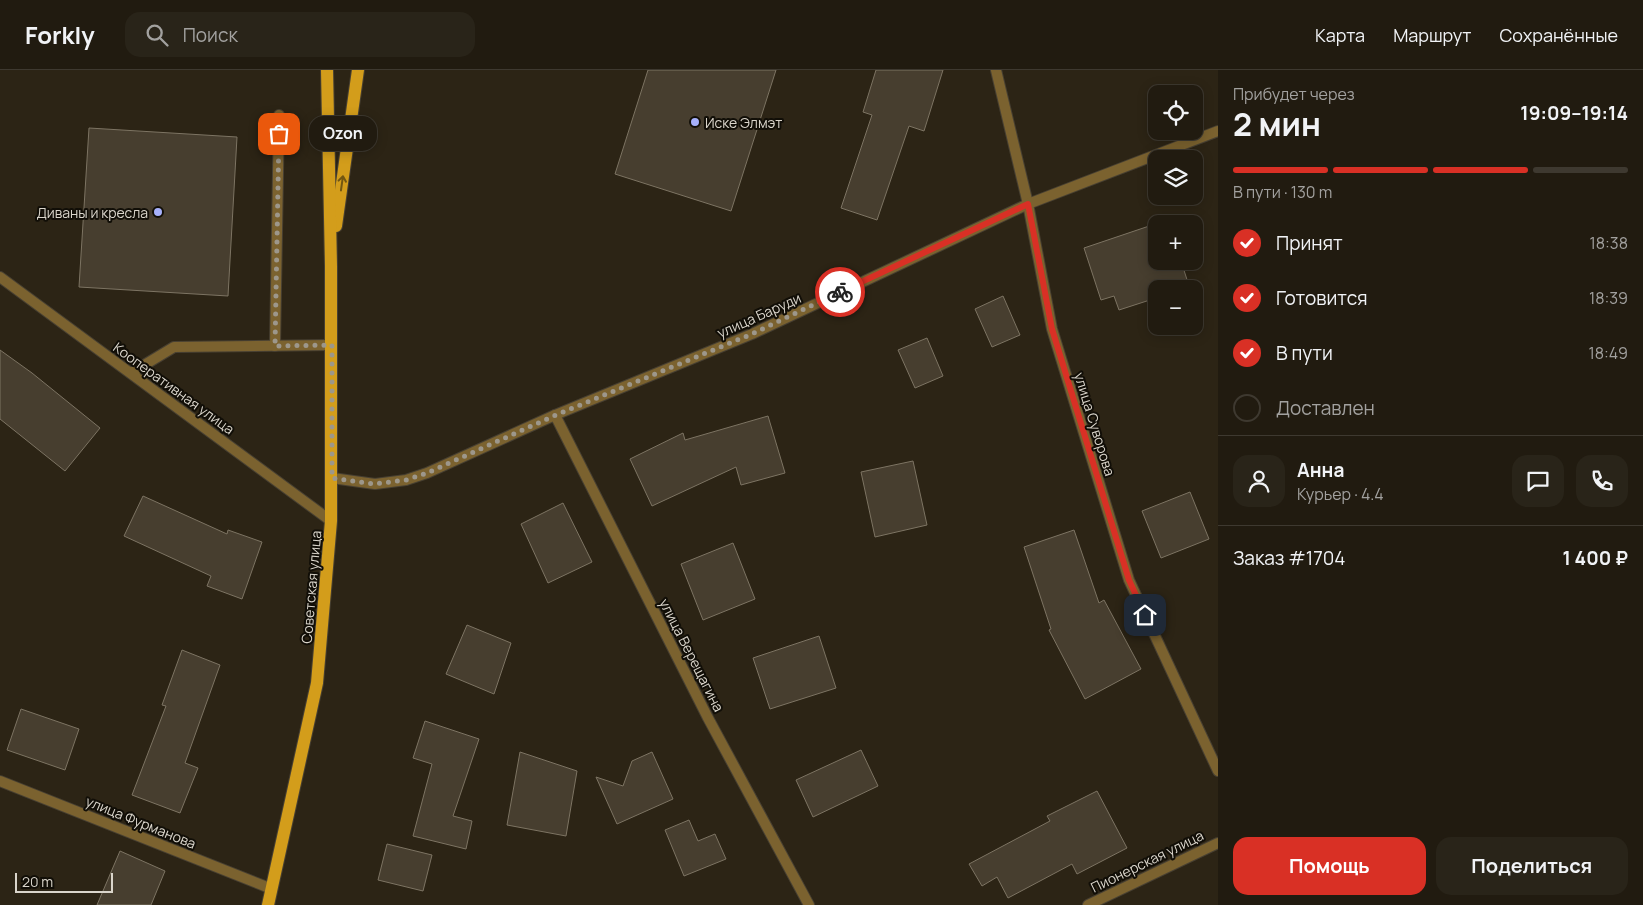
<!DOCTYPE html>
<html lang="ru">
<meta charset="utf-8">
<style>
body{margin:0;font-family:Manrope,sans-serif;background:#292419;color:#f1f3f6;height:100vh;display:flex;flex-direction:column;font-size:19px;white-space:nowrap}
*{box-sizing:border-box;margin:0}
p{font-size:16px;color:#a2a19f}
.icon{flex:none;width:28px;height:28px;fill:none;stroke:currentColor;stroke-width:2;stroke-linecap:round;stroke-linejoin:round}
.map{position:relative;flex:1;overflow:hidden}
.side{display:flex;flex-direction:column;background:#211b10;width:425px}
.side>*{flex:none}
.tools{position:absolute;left:1148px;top:15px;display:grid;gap:10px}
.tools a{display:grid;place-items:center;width:55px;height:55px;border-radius:10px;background:#211b10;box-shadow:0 2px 12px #0003,0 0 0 1px #3e3930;font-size:25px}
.scale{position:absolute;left:15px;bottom:12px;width:98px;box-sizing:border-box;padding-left:5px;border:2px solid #dad5cb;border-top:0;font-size:14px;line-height:18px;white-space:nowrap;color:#dad5cb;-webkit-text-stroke:4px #110e07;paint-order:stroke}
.pin{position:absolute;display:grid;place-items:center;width:42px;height:42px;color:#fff;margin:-21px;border-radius:10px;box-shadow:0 2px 8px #0006}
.courier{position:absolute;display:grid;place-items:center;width:50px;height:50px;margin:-25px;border:4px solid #d93025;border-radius:50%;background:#fff;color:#222;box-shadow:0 1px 6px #0007}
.bubble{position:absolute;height:35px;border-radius:15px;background:#211b10;box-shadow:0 2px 12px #0003,0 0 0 1px #3e3930;font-size:16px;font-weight:700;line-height:35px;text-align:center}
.overview em{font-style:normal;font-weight:700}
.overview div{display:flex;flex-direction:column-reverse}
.overview{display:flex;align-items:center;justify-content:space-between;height:85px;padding:0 15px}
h1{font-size:32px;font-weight:700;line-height:38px}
.bar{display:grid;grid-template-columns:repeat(4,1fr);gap:8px 5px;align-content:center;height:60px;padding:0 15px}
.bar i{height:6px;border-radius:4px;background:#3e3930}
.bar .on{background:#d93025}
.bar p{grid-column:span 4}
.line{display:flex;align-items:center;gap:12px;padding:0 15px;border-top:1px solid #3e3930}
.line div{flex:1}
.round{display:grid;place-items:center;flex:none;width:52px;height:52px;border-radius:15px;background:#292419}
ol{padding:0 15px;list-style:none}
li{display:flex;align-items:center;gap:15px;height:55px}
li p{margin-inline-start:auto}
li .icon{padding:5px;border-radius:50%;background:#d93025;color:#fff;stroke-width:4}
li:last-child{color:#a2a19f}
li i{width:28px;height:28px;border:2px solid #3e3930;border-radius:50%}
.action{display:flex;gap:10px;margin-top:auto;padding:10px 15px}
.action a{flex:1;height:58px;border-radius:15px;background:#d93025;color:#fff;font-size:20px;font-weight:700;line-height:58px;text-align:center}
.action a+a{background:#292419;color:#f1f3f6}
header{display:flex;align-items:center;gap:30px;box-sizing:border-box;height:70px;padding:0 25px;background:#211b10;border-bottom:1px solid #3e3930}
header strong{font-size:24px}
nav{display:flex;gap:28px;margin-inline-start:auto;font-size:18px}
.search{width:350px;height:45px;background:#292419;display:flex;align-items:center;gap:12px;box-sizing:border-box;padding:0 18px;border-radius:15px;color:#a2a19f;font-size:19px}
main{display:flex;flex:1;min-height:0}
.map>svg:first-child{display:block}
.building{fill:#473e2f;stroke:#7d7463}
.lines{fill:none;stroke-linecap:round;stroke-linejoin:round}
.lane-casing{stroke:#484032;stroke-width:12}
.street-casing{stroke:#484032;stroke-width:12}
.primary-casing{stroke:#484032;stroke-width:14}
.lane{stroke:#7b622f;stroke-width:10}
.street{stroke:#7b622f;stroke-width:10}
.primary{stroke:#d39d1b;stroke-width:12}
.oneway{stroke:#725611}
.done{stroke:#9d978b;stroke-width:5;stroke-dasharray:0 9}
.route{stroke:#d93025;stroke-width:6}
.poi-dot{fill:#a7b1fc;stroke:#110e07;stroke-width:2}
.labels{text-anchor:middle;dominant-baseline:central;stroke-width:4;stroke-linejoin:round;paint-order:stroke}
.poi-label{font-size:14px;fill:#dad5cb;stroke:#110e07;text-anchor:start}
.street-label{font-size:14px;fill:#dad5cb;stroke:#110e07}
</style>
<header>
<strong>Forkly</strong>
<div class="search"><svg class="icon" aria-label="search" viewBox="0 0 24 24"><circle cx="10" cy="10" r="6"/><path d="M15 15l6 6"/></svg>Поиск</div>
<nav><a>Карта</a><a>Маршрут</a><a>Сохранённые</a></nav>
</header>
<main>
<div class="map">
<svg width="1218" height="835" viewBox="0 0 1218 835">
<rect width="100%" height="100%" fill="#2c2415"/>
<g class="building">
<path d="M 648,0 L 776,0 L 731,141 L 615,104 Z"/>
<path d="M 876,0 L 943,0 L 924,61 L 909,56 L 877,150 L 841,138 L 872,45 L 863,42 Z"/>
<path d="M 89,58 L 237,67 L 228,226 L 79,217 Z"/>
<path d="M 1167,150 L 1168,154 L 1156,154 L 1156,191 L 1181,191 L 1190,219 L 1156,219 L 1156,228 L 1119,240 L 1114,226 L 1101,230 L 1084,178 Z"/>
<path d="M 1003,226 L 1020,265 L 992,277 L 975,239 Z"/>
<path d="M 927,268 L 943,306 L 915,318 L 898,280 Z"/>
<path d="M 0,280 L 32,303 L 100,358 L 65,401 L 0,349 Z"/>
<path d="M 768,346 L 785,403 L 741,415 L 736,397 L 652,436 L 630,389 L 683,363 L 685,370 Z"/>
<path d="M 913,391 L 927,455 L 875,467 L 861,402 Z"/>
<path d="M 1190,422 L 1209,469 L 1161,488 L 1142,441 Z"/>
<path d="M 143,426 L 227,464 L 228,460 L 262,472 L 242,529 L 207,516 L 211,506 L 124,466 Z"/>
<path d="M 563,433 L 592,492 L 548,513 L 521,454 Z"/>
<path d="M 1074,460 L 1099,533 L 1104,530 L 1141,599 L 1085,629 L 1049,560 L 1051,559 L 1024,477 Z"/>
<path d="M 733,473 L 755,529 L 703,550 L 681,494 Z"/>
<path d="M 467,555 L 511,573 L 494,624 L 446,604 Z"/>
<path d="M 819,566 L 836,618 L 770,639 L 753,588 Z"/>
<path d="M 182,580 L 220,595 L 185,693 L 198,698 L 180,743 L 132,725 L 166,636 L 162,635 Z"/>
<path d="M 21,639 L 79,659 L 65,700 L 7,680 Z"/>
<path d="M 425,651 L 479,669 L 453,746 L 472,751 L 466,779 L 413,766 L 432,694 L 413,688 Z"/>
<path d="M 861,680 L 878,716 L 813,747 L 796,710 Z"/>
<path d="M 520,682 L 577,701 L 566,766 L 507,755 Z"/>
<path d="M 652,682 L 673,729 L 617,754 L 596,707 L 623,716 L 632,691 Z"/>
<path d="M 1097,721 L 1127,778 L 1077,804 L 1072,794 L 1008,828 L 997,807 L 982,816 L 969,794 L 1050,751 L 1047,746 Z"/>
<path d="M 689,750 L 698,771 L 715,764 L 726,789 L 684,806 L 665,760 Z"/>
<path d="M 387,774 L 432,785 L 423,821 L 378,810 Z"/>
<path d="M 120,781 L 165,801 L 151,835 L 97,835 Z"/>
</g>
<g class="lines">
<defs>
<g id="lane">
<path d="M 275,276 L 279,45"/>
<path d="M 131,303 L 174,277 L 331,275"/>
</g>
<g id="street">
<path d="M 996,0 L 1028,134 L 1052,259 L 1129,510 L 1218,701"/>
<path d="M 0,207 L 331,451"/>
<path d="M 555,345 L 708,648 L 809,835"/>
<path d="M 332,408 L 375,414 L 406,410 L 427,403 L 555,345 L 752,264 L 1028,134 L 1218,61"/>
<path d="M 0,711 L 272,819"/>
<path d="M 1088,835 L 1218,773"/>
</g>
<g id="primary">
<path d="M 336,156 L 358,0"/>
<path d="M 268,835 L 317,613 L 331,451 L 331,196 L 327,0"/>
</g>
</defs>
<use href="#lane" class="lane-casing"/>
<use href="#street" class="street-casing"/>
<use href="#primary" class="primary-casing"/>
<use href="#lane" class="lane"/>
<use href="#street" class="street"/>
<use href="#primary" class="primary"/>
</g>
<defs><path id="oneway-shaft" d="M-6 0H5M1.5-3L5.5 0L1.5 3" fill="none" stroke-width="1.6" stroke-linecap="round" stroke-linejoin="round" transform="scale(1.25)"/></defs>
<use class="oneway" href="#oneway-shaft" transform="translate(342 113) rotate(-82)"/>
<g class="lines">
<path class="done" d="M 279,64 L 275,276 L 332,275 L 332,408 L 374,414 L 406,410 L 427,403 L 556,345 L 752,264 L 840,222"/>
<path class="route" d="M 840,222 L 1028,134 L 1052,259 L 1129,510 L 1145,545"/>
</g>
<g class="poi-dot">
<circle cx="695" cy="52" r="5"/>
<circle cx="158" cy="142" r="5"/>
</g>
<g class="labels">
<g class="poi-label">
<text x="705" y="52">Иске Элмэт</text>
<text x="148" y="142" text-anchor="end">Диваны и кресла</text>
</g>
<g class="street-label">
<text transform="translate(759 245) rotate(-24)">улица Баруди</text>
<text transform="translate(174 318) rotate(36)">Кооперативная улица</text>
<text transform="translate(1095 354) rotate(73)">улица Суворова</text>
<text transform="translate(311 517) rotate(-85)">Советская улица</text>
<text transform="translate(692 585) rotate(63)">улица Верещагина</text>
<text transform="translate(141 752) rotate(22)">улица Фурманова</text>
<text transform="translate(1147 791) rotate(-26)">Пионерская улица</text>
</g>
</g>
</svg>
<div class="tools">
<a><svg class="icon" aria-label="locate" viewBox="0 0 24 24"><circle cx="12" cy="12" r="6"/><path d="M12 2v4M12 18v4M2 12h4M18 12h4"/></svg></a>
<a><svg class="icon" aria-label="layers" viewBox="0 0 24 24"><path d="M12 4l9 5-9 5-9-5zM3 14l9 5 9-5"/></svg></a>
<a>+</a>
<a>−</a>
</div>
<div class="scale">20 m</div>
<div class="pin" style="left:279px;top:64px;background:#ea580c"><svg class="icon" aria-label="bag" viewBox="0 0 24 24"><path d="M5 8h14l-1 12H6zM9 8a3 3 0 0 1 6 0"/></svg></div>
<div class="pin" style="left:1145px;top:545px;background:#1f2937"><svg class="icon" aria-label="home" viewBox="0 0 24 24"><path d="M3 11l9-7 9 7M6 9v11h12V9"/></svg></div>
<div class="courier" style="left:840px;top:222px"><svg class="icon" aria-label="bike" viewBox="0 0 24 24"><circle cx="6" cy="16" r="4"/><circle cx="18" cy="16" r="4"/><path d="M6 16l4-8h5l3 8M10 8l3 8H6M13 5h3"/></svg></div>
<div class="bubble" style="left:309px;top:46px;width:68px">Ozon</div>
</div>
<section class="side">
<div class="overview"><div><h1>2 мин</h1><p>Прибудет через</p></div><em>19:09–19:14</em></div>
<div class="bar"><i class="on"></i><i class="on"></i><i class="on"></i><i></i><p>В пути · 130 m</p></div>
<ol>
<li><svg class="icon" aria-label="check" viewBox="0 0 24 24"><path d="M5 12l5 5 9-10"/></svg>Принят<p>18:38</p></li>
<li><svg class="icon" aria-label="check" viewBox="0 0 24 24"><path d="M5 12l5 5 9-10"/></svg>Готовится<p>18:39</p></li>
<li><svg class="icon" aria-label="check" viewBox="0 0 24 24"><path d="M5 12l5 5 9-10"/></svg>В пути<p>18:49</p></li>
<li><i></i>Доставлен</li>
</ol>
<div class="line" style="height:90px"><a class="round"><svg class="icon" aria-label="person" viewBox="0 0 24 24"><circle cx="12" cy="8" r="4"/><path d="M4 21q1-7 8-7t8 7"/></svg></a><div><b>Анна</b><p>Курьер · 4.4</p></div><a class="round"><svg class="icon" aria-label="chat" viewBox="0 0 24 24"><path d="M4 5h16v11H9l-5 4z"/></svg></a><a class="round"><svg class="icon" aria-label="phone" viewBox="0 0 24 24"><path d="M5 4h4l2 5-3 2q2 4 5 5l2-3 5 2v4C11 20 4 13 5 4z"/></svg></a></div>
<div class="line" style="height:65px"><div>Заказ #1704</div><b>1 400 ₽</b></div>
<div class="action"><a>Помощь</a><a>Поделиться</a></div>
</section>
</main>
